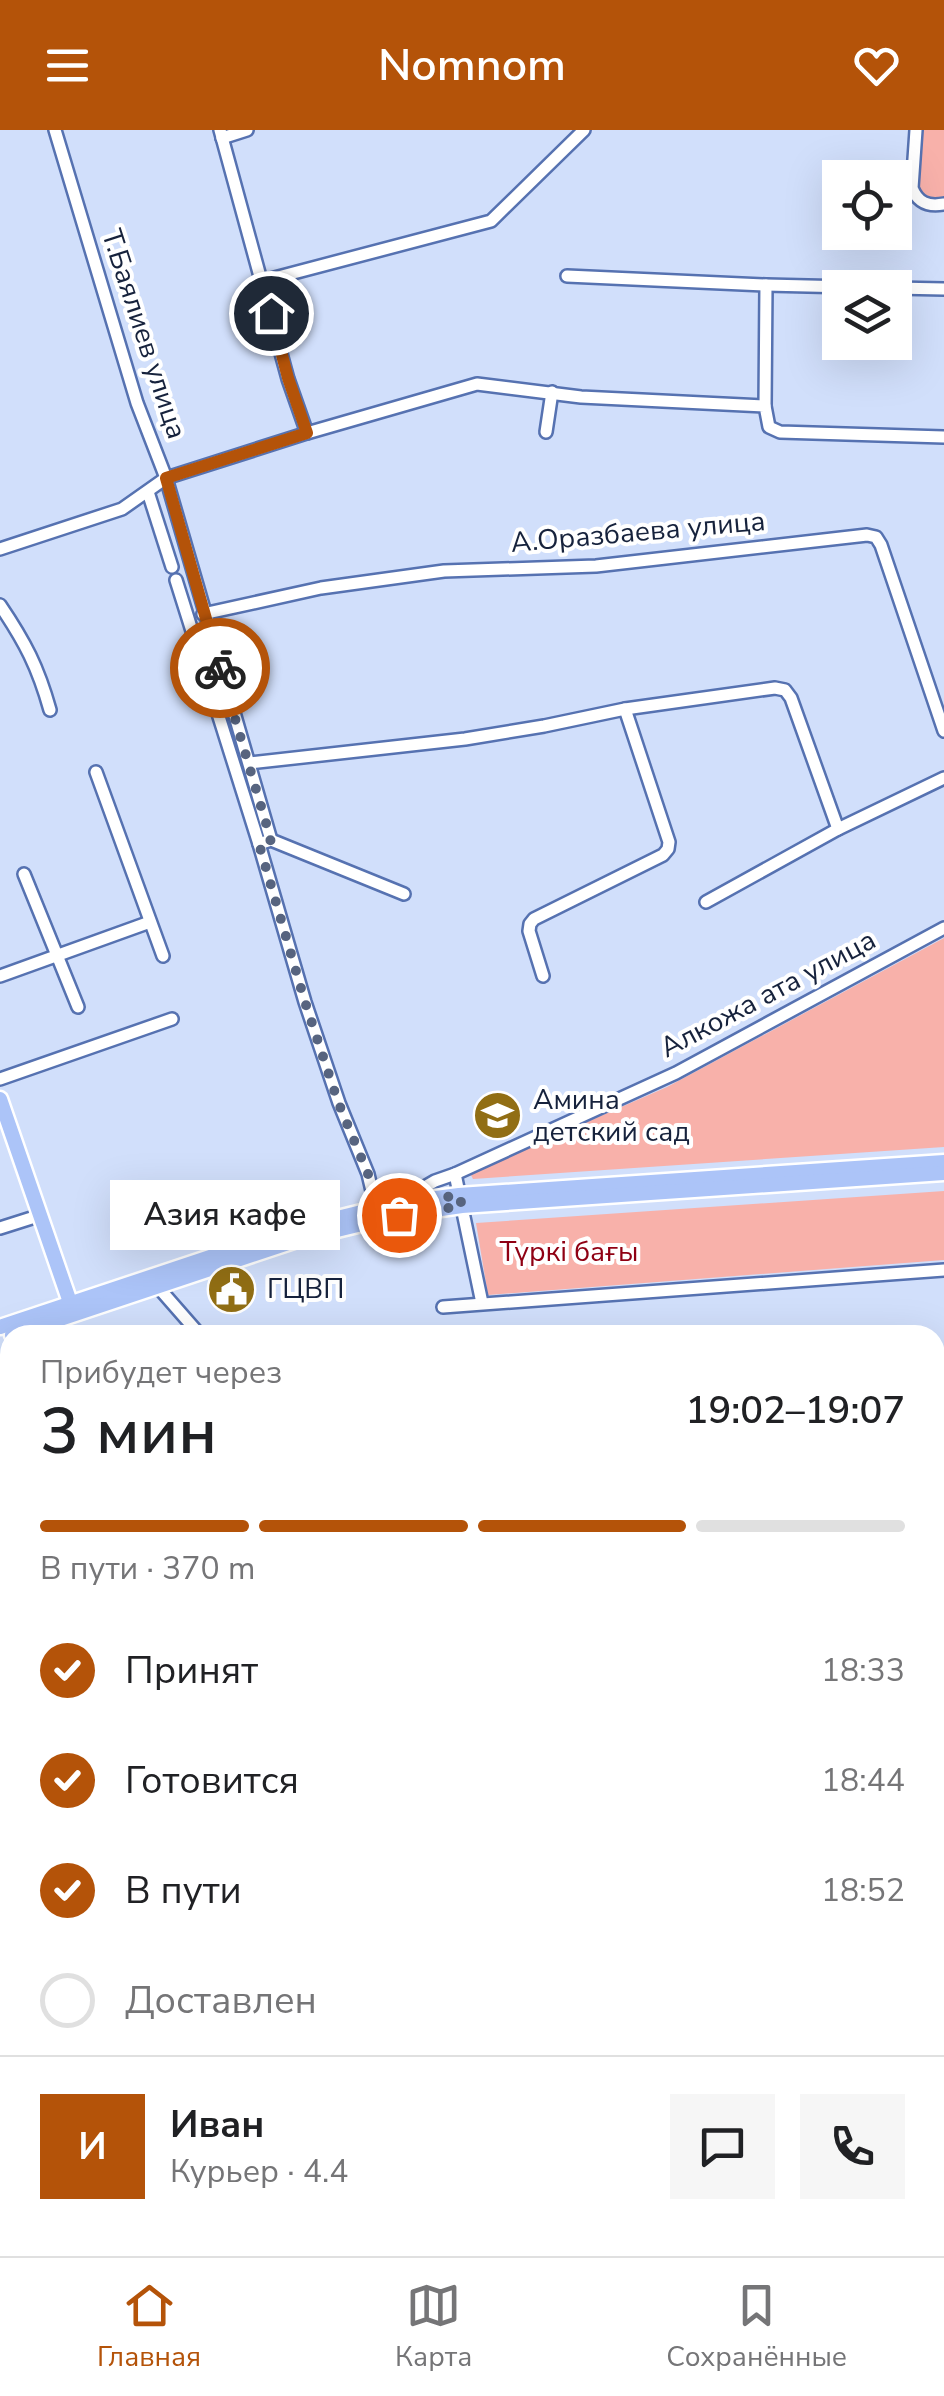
<!DOCTYPE html>
<html lang="ru">
<meta charset="utf-8">
<style>
body{margin:0;font-family:"Nunito Sans",sans-serif;background:#f6f6f6;color:#202124;height:100vh;display:flex;flex-direction:column;font-size:38px;white-space:nowrap}
*{box-sizing:border-box;margin:0}
p{font-size:32px;color:#757577}
.icon{flex:none;width:55px;height:55px;fill:none;stroke:currentColor;stroke-width:2;stroke-linecap:round;stroke-linejoin:round}
.map{position:relative;flex:1;overflow:hidden}
.drawer{position:absolute;left:0px;top:1195px;width:945px;height:932px;display:flex;flex-direction:column;background:#fff;border-radius:30px 30px 0 0;box-shadow:0 10px 40px #0002}
.drawer>*{flex:none}
.buttons{position:absolute;left:822px;top:30px;display:grid;gap:20px}
.buttons a{display:grid;place-items:center;width:90px;height:90px;border-radius:0px;background:#fff;box-shadow:0 10px 40px #0002;font-size:50px}
.pin{position:absolute;display:grid;place-items:center;width:85px;height:85px;color:#fff;margin:-42px;border:5px solid #fff;border-radius:50%;box-shadow:0 2px 10px #0007}
.courier{position:absolute;display:grid;place-items:center;width:100px;height:100px;margin:-50px;border:8px solid #b45309;border-radius:50%;background:#fff;color:#222;box-shadow:0 2px 12px #0007}
.bubble{position:absolute;height:70px;border-radius:0px;background:#fff;box-shadow:0 10px 40px #0002;font-size:32px;font-weight:600;line-height:70px;text-align:center}
.summary em{font-style:normal;font-weight:600}
.summary div{display:flex;flex-direction:column-reverse}
.summary{display:flex;align-items:center;justify-content:space-between;height:170px;padding:0 40px}
h1{font-size:65px;font-weight:600;line-height:75px}
.bar{display:grid;grid-template-columns:repeat(4,1fr);gap:15px 10px;align-content:center;height:120px;padding:0 40px}
.bar i{height:12px;border-radius:8px;background:#e0e0e0}
.bar .selected{background:#b45309}
.bar p{grid-column:span 4}
.line{display:flex;align-items:center;gap:25px;padding:0 40px;border-top:2px solid #e0e0e0}
.line div{flex:1}
.round{display:grid;place-items:center;flex:none;width:105px;height:105px;border-radius:0px;background:#f6f6f6}
ol{padding:0 40px;list-style:none}
li{display:flex;align-items:center;gap:30px;height:110px}
li p{margin-inline-start:auto}
li .icon{padding:10px;border-radius:50%;background:#b45309;color:#fff;stroke-width:4}
li:last-child{color:#757577}
li i{width:55px;height:55px;border:5px solid #e0e0e0;border-radius:50%}
header{display:flex;justify-content:space-between;align-items:center;height:130px;padding:0 40px;background:#b45309;color:#fff;font-size:45px;font-weight:600}
.menu{display:flex;justify-content:space-around;align-items:center;height:140px;border-top:2px solid #e0e0e0;background:#fff;font-size:28px;color:#757577}
.menu a{display:grid;justify-items:center;gap:5px}
.menu .selected{color:#b45309}
.map>svg:first-child{display:block}
.green{fill:#f8b1aa}
.lines{fill:none;stroke-linecap:round;stroke-linejoin:round}
.minor-casing{stroke:#5672b1;stroke-width:16}
.major-casing{stroke:#fff;stroke-width:19}
.minor{stroke:#fff;stroke-width:11}
.major{stroke:#acc4f8;stroke-width:14}
.done{stroke:#57647f;stroke-width:10;stroke-dasharray:0 18}
.route{stroke:#b45309;stroke-width:12}
.labels{text-anchor:middle;dominant-baseline:central;stroke-width:8;stroke-linejoin:round;paint-order:stroke}
.street-label{font-size:28px;fill:#16223c;stroke:#fff}
.poi-label{font-size:28px;fill:#16223c;stroke:#fff;text-anchor:start}
.park-label{font-size:28px;fill:#8f0013;stroke:#fff}
</style>
<header><svg class="icon" aria-label="menu" viewBox="0 0 24 24"><path d="M4 6h16M4 12h16M4 18h16"/></svg>Nomnom<svg class="icon" aria-label="heart" viewBox="0 0 24 24"><path d="M12 20l-8-8c-3-5 5-10 8-4 3-6 11-1 8 4z"/></svg></header>
<div class="map">
<svg width="944" height="2126" viewBox="0 0 944 2126">
<rect width="100%" height="100%" fill="#d1dffb"/>
<g class="green">
<path d="M 920,0 L 944,0 L 944,67 C 931,70 922,67 915,56 Z"/>
<path d="M 944,808 L 944,1017 L 473,1049 L 470,1043 L 667,957 Z"/>
<path d="M 944,1061 L 944,1130 L 488,1165 L 476,1093 Z"/>
<path d="M 10,1267 L 10,1542 L 0,1532 L 0,1272 Z"/>
</g>
<g class="lines">
<defs>
<g id="minor">
<path d="M 55,0 L 137,273 L 166,348 L 271,710 L 259,714 L 305,872 L 339,973 L 368,1044 L 376,1078"/>
<path d="M 220,0 L 288,249 L 307,303"/>
<path d="M 916,0 L 912,58 C 918,73 928,77 944,74"/>
<path d="M 222,8 L 247,0"/>
<path d="M 567,146 L 766,155 L 892,158"/>
<path d="M 263,151 L 491,91 L 584,0"/>
<path d="M 895,158 L 944,159"/>
<path d="M 765,276 L 766,155"/>
<path d="M 546,302 L 552,262"/>
<path d="M 148,362 L 172,437"/>
<path d="M 0,419 L 122,379 L 166,348 L 307,303 L 477,254 L 581,267 L 765,276 L 769,297 L 780,302 L 944,307"/>
<path d="M 176,450 L 259,714"/>
<path d="M 0,475 C 25,512 38,537 50,580"/>
<path d="M 203,484 L 321,458 L 444,441 L 596,436 L 867,405 L 876,407 L 881,415 L 944,601"/>
<path d="M 250,633 L 465,609 L 544,596 L 625,579 L 775,558 L 785,560 L 791,568 L 838,699"/>
<path d="M 96,642 L 163,826"/>
<path d="M 271,710 L 404,764"/>
<path d="M 24,744 L 78,877"/>
<path d="M 706,772 L 838,699 L 944,648"/>
<path d="M 0,846 L 150,792"/>
<path d="M 543,846 L 529,801 L 530,794 L 534,789 L 663,725 L 668,719 L 669,712 L 625,579"/>
<path d="M 0,949 L 172,889"/>
<path d="M 455,1044 L 482,1173"/>
<path d="M 399,1072 L 435,1051 L 455,1044 L 676,943 L 944,798"/>
<path d="M 0,1098 L 41,1085"/>
<path d="M 158,1157 L 200,1205"/>
<path d="M 443,1177 L 944,1140"/>
<path d="M 935,1279 L 944,1278"/>
<path d="M 935,1862 L 944,1857"/>
<path d="M 935,1887 L 944,1896"/>
</g>
<g id="major">
<path d="M 0,969 L 72,1178"/>
<path d="M 0,1197 L 297,1098 L 398,1073 L 459,1065 L 944,1032"/>
<path d="M 12,1205 L 300,1109 L 399,1085 L 462,1076 L 944,1043"/>
</g>
</defs>
<use href="#minor" class="minor-casing"/>
<use href="#major" class="major-casing"/>
<use href="#minor" class="minor"/>
<use href="#major" class="major"/>
</g>
<g class="lines">
<path class="done" d="M 220,538 L 271,710 L 259,714 L 305,872 L 338,972 L 368,1044 L 376,1078 L 459,1065 L 462,1076 L 399,1085"/>
<path class="route" d="M 220,538 L 166,348 L 307,303 L 288,248 L 271,183"/>
</g>
<defs>
<symbol id="school-disc" viewBox="-11 -11 22 22"><circle r="9.5" fill="#916e14" stroke="#fff"/><path d="M0-5L7-2L0 1L-7-2ZM-4 1L0 2.5L4 1V4Q0 6-4 4Z" fill="#fff"/></symbol>
<symbol id="civic-disc" viewBox="-11 -11 22 22"><circle r="9.5" fill="#916e14" stroke="#fff"/><path d="M-.6-6.5H3V-4.5H.6V-3L4-1V1h2V6H-6V1h2V-1L-.6-3ZM-1.2 2.5V6h2.4V2.5Z" fill="#fff"/></symbol>
</defs>
<g fill-rule="evenodd">
<use href="#school-disc" x="470" y="958" width="55" height="55"/>
<use href="#civic-disc" x="204" y="1132" width="55" height="55"/>
</g>
<g class="labels">
<g class="street-label">
<text transform="translate(144 204) rotate(72)">Т.Баялиев улица</text>
<text transform="translate(638 402) rotate(-5)">А.Оразбаева улица</text>
<text transform="translate(768 864) rotate(-28)">Алкожа ата улица</text>
</g>
<g class="poi-label">
<text x="533" y="970">Амина<tspan x="533" dy="32">детский сад</tspan></text>
<text x="267" y="1159">ГЦВП</text>
</g>
<g class="park-label">
<text x="569" y="1122">Түркі бағы</text>
</g>
</g>
</svg>
<div class="buttons">
<a><svg class="icon" aria-label="locate" viewBox="0 0 24 24"><circle cx="12" cy="12" r="6"/><path d="M12 2v4M12 18v4M2 12h4M18 12h4"/></svg></a>
<a><svg class="icon" aria-label="layers" viewBox="0 0 24 24"><path d="M12 4l9 5-9 5-9-5zM3 14l9 5 9-5"/></svg></a>
</div>
<div class="pin" style="left:399px;top:1085px;background:#ea580c"><svg class="icon" aria-label="bag" viewBox="0 0 24 24"><path d="M5 8h14l-1 12H6zM9 8a3 3 0 0 1 6 0"/></svg></div>
<div class="pin" style="left:271px;top:183px;background:#1f2937"><svg class="icon" aria-label="home" viewBox="0 0 24 24"><path d="M3 11l9-7 9 7M6 9v11h12V9"/></svg></div>
<div class="courier" style="left:220px;top:538px"><svg class="icon" aria-label="bike" viewBox="0 0 24 24"><circle cx="6" cy="16" r="4"/><circle cx="18" cy="16" r="4"/><path d="M6 16l4-8h5l3 8M10 8l3 8H6M13 5h3"/></svg></div>
<div class="bubble" style="left:110px;top:1050px;width:230px">Азия кафе</div>
<section class="drawer">
<div class="summary"><div><h1>3 мин</h1><p>Прибудет через</p></div><em>19:02–19:07</em></div>
<div class="bar"><i class="selected"></i><i class="selected"></i><i class="selected"></i><i></i><p>В пути · 370 m</p></div>
<ol>
<li><svg class="icon" aria-label="check" viewBox="0 0 24 24"><path d="M5 12l5 5 9-10"/></svg>Принят<p>18:33</p></li>
<li><svg class="icon" aria-label="check" viewBox="0 0 24 24"><path d="M5 12l5 5 9-10"/></svg>Готовится<p>18:44</p></li>
<li><svg class="icon" aria-label="check" viewBox="0 0 24 24"><path d="M5 12l5 5 9-10"/></svg>В пути<p>18:52</p></li>
<li><i></i>Доставлен</li>
</ol>
<div class="line" style="height:180px"><b class="round" style="background:#b45309;color:#fff">И</b><div><b>Иван</b><p>Курьер · 4.4</p></div><a class="round"><svg class="icon" aria-label="chat" viewBox="0 0 24 24"><path d="M4 5h16v11H9l-5 4z"/></svg></a><a class="round"><svg class="icon" aria-label="phone" viewBox="0 0 24 24"><path d="M5 4h4l2 5-3 2q2 4 5 5l2-3 5 2v4C11 20 4 13 5 4z"/></svg></a></div>
</section>
</div>
<nav class="menu">
<a class="selected"><svg class="icon" aria-label="home" viewBox="0 0 24 24"><path d="M3 11l9-7 9 7M6 9v11h12V9"/></svg>Главная</a>
<a><svg class="icon" aria-label="map" viewBox="0 0 24 24"><path d="M3 6l6-2 6 2 6-2v14l-6 2-6-2-6 2zM9 4v14M15 6v14"/></svg>Карта</a>
<a><svg class="icon" aria-label="saved" viewBox="0 0 24 24"><path d="M7 4h10v16l-5-4-5 4z"/></svg>Сохранённые</a>
</nav>
